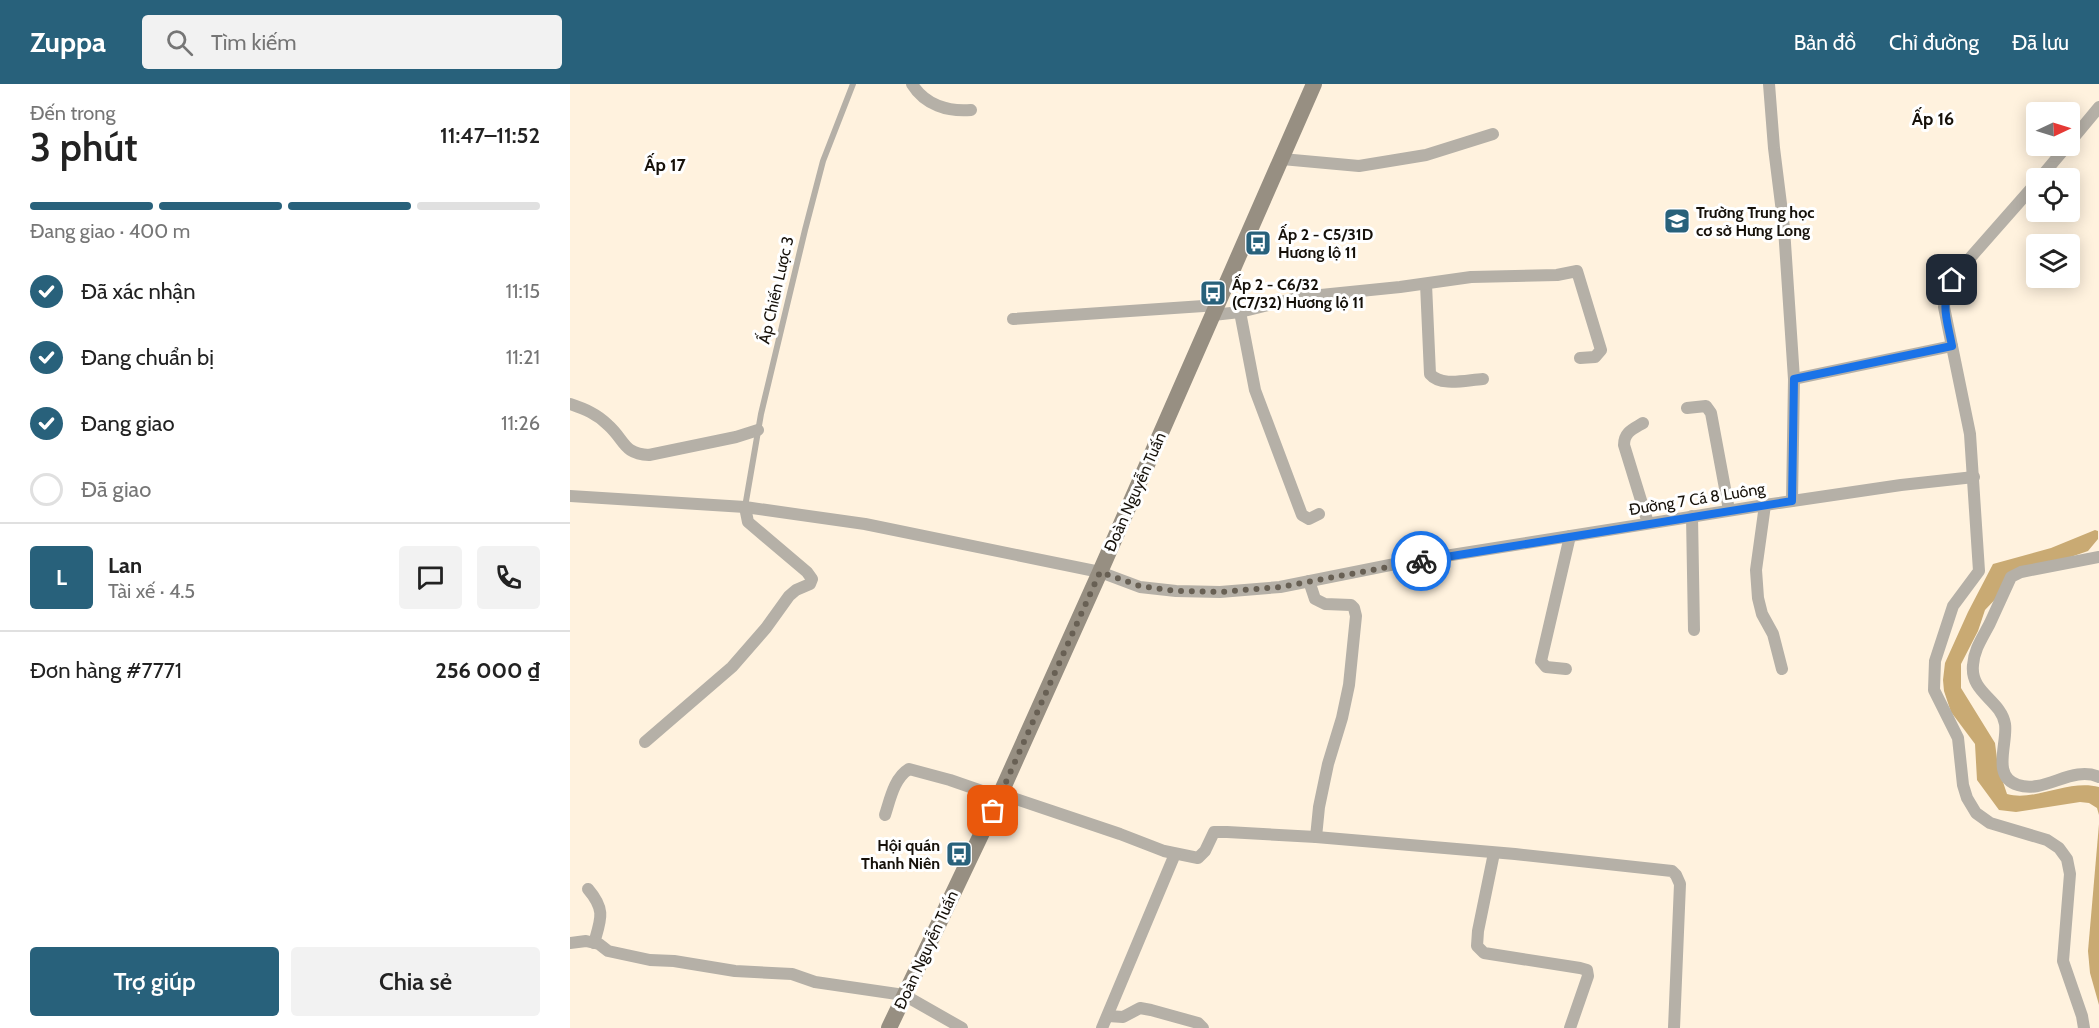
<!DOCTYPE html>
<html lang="vi">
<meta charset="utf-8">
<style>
body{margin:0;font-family:Cabin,sans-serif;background:#f2f2f2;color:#222;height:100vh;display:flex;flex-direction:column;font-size:22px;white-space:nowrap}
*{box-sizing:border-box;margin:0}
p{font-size:20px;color:#767676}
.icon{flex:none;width:33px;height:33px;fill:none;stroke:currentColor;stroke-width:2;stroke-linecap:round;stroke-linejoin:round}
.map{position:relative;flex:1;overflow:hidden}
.side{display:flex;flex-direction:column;background:#fff;width:570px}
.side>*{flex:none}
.needle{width:39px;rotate:86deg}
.fabs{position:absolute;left:1456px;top:18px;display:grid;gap:12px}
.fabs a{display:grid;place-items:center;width:54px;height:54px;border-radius:6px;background:#fff;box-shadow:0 3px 15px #0003;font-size:30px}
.pin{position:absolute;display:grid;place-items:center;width:51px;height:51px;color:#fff;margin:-26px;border-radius:12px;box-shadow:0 3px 9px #0006}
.courier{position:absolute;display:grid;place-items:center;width:60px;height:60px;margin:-30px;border:4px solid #1a73e8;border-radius:50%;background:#fff;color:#222;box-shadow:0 2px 8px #0007}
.head em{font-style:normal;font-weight:600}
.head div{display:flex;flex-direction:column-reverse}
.head{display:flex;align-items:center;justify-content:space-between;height:102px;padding:0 30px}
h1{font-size:39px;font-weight:600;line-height:45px}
.bar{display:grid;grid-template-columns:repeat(4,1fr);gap:9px 6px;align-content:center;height:72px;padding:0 30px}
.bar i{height:8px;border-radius:4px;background:#e0e0e0}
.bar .current{background:#28617b}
.bar p{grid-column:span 4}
.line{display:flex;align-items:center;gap:15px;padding:0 30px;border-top:2px solid #e0e0e0}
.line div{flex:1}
.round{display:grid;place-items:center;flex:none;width:63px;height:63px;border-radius:6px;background:#f2f2f2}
ol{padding:0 30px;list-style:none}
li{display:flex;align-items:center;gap:18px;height:66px}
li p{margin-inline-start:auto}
li .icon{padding:6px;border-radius:50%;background:#28617b;color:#fff;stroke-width:4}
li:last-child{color:#767676}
li i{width:33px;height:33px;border:3px solid #e0e0e0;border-radius:50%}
.cta{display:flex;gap:12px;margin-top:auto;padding:12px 30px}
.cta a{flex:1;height:69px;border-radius:6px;background:#28617b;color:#fff;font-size:24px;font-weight:600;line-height:69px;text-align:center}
.cta a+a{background:#f2f2f2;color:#222}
header{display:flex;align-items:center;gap:36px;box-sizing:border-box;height:84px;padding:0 30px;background:#28617b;color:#fff}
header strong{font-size:28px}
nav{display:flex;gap:33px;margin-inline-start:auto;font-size:21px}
.search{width:420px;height:54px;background:#f2f2f2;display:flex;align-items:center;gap:15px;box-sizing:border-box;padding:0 21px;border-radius:6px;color:#767676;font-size:22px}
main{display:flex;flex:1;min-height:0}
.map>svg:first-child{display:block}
.water{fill:#c9aa73}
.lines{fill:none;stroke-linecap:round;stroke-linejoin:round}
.lane{stroke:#b5b0a7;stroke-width:6}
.street{stroke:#b5b0a7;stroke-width:12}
.secondary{stroke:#978f82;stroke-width:16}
.done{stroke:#686054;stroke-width:6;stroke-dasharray:0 10.8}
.route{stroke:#1a73e8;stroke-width:8}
.labels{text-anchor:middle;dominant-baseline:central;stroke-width:6;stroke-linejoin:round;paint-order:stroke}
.poi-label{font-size:16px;font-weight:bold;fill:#16110a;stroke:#fff;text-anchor:start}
.street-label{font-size:16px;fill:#16110a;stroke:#fff}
.neighbourhood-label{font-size:18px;font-weight:bold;fill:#16110a;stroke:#fff}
</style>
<header>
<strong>Zuppa</strong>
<div class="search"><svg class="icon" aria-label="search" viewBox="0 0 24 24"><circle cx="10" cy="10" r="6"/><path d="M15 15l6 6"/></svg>Tìm kiếm</div>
<nav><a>Bản đồ</a><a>Chỉ đường</a><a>Đã lưu</a></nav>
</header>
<main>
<section class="side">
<div class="head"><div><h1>3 phút</h1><p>Đến trong</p></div><em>11:47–11:52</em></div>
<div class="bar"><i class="current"></i><i class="current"></i><i class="current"></i><i></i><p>Đang giao · 400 m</p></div>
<ol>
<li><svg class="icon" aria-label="check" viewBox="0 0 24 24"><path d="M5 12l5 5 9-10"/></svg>Đã xác nhận<p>11:15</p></li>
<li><svg class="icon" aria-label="check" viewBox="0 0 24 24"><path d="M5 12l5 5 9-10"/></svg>Đang chuẩn bị<p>11:21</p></li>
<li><svg class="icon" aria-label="check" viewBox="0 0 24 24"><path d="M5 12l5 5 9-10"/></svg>Đang giao<p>11:26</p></li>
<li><i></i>Đã giao</li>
</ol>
<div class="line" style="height:108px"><b class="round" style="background:#28617b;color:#fff">L</b><div><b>Lan</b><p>Tài xế · 4.5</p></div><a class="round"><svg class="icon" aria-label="chat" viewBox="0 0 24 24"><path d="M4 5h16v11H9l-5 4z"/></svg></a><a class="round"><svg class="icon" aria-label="phone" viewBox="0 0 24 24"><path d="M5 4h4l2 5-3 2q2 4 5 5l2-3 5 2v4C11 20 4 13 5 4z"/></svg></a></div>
<div class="line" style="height:78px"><div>Đơn hàng #7771</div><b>256 000 ₫</b></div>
<div class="cta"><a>Trợ giúp</a><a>Chia sẻ</a></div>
</section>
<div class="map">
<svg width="1529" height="944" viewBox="0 0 1529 944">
<rect width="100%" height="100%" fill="#fff2de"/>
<g class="water">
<path d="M 1525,446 L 1528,447 L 1528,455 L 1518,467 L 1489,477 L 1454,485 L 1415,526 L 1408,547 L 1391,580 L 1391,604 L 1425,659 L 1428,683 L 1437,710 C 1464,718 1498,695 1529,703 L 1529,731 L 1527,724 L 1519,719 L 1510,718 L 1446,728 L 1429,726 L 1407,696 L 1405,660 L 1381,628 L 1374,607 L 1373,596 L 1375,579 L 1398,528 L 1423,480 L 1481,464 Z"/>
<path d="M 1529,740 L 1529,921 L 1520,889 L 1518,867 Z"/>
</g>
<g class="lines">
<path class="lane" d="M 175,423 L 191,330 L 235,146 L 253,77 L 283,0"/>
<g class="street">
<path d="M 342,0 C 355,21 378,28 401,26"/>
<path d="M 1199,0 L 1204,64 L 1214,144 L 1224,295 L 1222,417"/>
<path d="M 1500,58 L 1529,23"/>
<path d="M 712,75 L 789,82 L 856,71 L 923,50"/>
<path d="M 1470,94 L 1497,62"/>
<path d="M 1467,98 L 1393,182 C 1383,195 1375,206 1374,223 L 1400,350 L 1409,487 L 1383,522 L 1365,577 L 1364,606 L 1388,654 L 1393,701 L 1397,714 L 1406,729 L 1420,739 L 1477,756 L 1489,764 L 1497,775 L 1500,790 L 1493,877 L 1512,932 L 1514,944"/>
<path d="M 856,200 L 860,290 C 871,303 896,296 913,295"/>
<path d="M 670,228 L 685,306 L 732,431 L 739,435 L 749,430"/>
<path d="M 643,231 L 670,228 L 731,213 L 830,203 L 901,193 L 987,191 L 1007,187 L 1031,266 L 1025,273 L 1010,274"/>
<path d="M 443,235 L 648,221"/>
<path d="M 1224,295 L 1382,262"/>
<path d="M 0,320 C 15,325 27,330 38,341 C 55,356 53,370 79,371 L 166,353 L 188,346"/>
<path d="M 1117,324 L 1136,322 L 1141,329 L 1159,426"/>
<path d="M 1073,339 C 1063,345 1054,348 1054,361 L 1078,439"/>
<path d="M 0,412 L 175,423 L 295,440 L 530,488 L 570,503 L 606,507 L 650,508 L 710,503 L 825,480 L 1195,421 L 1331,401 L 1404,393"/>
<path d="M 1195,421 L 1186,486 L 1188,514 L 1192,530 L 1203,550 L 1212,585"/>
<path d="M 1122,432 L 1124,546"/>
<path d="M 1529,473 L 1451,488 L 1441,493 C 1434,508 1427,524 1420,539 C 1413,553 1404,565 1403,581 C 1400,609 1431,616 1435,640 C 1438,659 1421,693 1448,701 C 1475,710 1502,681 1529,693"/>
<path d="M 739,497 L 745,515 L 755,520 L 781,521 L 784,524 L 786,532 L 779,601 L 772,634 L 758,680 L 749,723 L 746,753"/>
<path d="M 996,585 L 976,583 L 971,577 L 1000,452"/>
<path d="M 75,658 L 162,583 L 196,544 L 219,512 L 226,506 L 240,500 L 242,495 L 237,488 L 178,438 L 175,423"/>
<path d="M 431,710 L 550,750 L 594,767 L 628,774 L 635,767 L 644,748 L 657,748 L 746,753 L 945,770 L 1102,787 L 1106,791 L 1110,800 L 1104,944"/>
<path d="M 315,731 C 320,716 324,694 339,685 L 380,696 L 429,713"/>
<path d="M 924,769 L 908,847 L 907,862 L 914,869 L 1010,884 L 1017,886 L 1018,892 L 1000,944"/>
<path d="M 18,805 C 36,826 31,835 24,859"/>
<path d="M 0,859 L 16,857 L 29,860 L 38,867 L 80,876 L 104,877 L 165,887 L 222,890 L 245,898 L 334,911 L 392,944"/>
<path d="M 538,932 L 553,933 L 570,924 L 581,926 L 628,939 L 633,944"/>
<path d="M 532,944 L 605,770"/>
</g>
<path class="secondary" d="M 319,944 L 429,713 L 530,488 L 744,0"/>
</g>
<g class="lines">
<path class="done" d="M 423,727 L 530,488 L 570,502 L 606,507 L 650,508 L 710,503 L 851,477"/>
<path class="route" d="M 851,477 L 1222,417 L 1224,295 L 1382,262 C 1377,235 1370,221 1382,196"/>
</g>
<defs>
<symbol id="school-square" viewBox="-11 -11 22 22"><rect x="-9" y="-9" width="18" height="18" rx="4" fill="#28617b" stroke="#fff"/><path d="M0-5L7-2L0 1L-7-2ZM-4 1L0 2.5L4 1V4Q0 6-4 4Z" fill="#fff"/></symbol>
<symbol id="bus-square" viewBox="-11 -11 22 22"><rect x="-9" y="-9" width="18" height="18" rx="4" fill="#28617b" stroke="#fff"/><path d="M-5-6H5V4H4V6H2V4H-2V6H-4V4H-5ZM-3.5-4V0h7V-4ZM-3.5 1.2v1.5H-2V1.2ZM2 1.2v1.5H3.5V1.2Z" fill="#fff"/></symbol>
</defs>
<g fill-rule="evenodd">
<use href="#school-square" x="1092" y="122" width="30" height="30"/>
<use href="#bus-square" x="673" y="144" width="30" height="30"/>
<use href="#bus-square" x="628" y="194" width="30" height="30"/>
<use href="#bus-square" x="374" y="755" width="30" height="30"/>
</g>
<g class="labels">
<g class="poi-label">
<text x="1126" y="128">Trường Trung học<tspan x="1126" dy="18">cơ sở Hưng Long</tspan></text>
<text x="708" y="150">Ấp 2 - C5/31D<tspan x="708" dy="18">Hương lộ 11</tspan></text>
<text x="662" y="200">Ấp 2 - C6/32<tspan x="662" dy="18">(C7/32) Hương lộ 11</tspan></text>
<text x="370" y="761" text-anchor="end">Hội quán<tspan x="370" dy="18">Thanh Niên</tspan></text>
</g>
<g class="street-label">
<text transform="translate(206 206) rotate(-77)">Ấp Chiến Lược 3</text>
<text transform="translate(565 408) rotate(-66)">Đoàn Nguyễn Tuấn</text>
<text transform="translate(1127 415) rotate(-9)">Đường 7 Cá 8 Luông</text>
<text transform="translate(356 866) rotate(-65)">Đoàn Nguyễn Tuấn</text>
</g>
<g class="neighbourhood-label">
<text x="1363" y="35">Ấp 16</text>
<text x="95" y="81">Ấp 17</text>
</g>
</g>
</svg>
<div class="fabs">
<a><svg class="needle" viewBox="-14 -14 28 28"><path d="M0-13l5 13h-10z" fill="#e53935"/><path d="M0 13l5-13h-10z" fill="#767676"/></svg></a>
<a><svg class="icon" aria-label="locate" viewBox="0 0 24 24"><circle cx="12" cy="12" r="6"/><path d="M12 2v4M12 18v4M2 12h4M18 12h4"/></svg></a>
<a><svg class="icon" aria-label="layers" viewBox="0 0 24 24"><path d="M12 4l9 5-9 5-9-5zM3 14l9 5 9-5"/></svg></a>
</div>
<div class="pin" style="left:423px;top:727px;background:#ea580c"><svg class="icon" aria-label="bag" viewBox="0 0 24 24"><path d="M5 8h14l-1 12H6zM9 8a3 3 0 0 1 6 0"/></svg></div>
<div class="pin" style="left:1382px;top:196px;background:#1f2937"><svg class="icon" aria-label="home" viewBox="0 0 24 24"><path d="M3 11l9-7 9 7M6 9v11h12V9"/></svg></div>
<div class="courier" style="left:851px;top:477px"><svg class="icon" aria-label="bike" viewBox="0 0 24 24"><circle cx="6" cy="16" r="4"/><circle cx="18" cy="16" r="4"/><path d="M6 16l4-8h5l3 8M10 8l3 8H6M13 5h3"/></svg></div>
</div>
</main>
